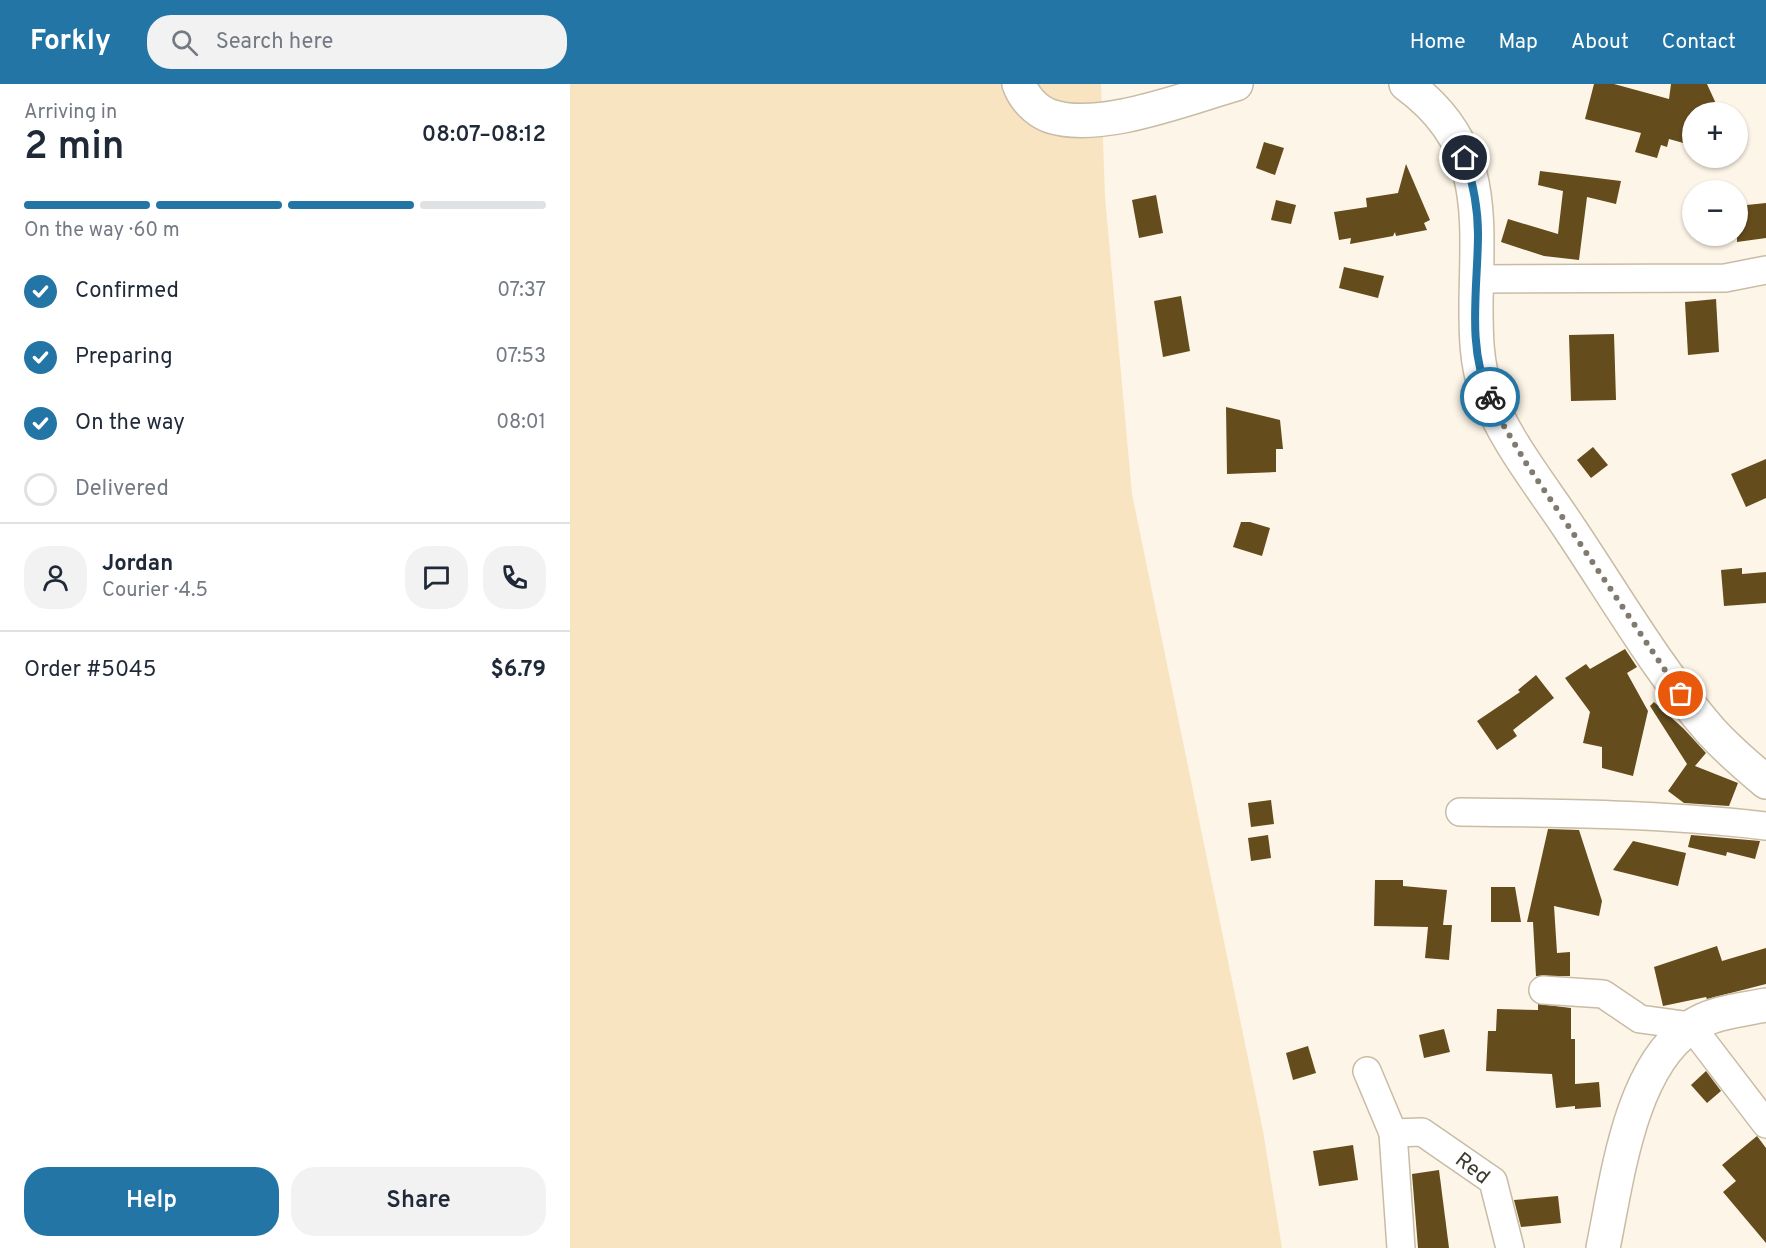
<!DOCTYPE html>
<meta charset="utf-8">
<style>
body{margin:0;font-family:Overpass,sans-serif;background:#f2f2f3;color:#1f2937;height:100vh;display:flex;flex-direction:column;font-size:22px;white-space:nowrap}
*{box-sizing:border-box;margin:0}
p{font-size:20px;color:#747a83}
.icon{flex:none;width:33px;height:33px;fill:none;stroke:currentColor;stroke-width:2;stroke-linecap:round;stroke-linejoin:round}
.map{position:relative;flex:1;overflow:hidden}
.side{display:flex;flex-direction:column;background:#fff;width:570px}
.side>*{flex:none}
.fabs{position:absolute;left:1112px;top:18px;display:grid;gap:12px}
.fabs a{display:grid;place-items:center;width:66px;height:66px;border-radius:50%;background:#fff;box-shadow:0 2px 4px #0004;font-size:30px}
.pin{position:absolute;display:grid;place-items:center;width:51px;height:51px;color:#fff;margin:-26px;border:3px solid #fff;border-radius:50%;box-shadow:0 2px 6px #0007}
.courier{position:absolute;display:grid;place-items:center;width:60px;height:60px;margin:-30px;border:4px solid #2375a6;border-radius:50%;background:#fff;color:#222;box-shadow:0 2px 8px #0007}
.summary em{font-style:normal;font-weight:600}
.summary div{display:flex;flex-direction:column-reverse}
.summary{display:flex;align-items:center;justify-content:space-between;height:102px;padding:0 24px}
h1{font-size:39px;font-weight:600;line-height:45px}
.bar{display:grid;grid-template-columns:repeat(4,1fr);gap:9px 6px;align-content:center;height:72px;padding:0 24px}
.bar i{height:8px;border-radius:4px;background:#e0e1e3}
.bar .current{background:#2375a6}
.bar p{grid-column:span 4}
.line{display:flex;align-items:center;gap:15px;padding:0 24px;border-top:2px solid #e0e1e3}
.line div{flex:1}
.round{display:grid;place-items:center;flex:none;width:63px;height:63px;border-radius:24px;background:#f2f2f3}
ol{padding:0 24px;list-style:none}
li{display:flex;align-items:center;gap:18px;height:66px}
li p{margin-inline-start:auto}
li .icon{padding:6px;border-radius:50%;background:#2375a6;color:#fff;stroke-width:4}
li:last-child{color:#747a83}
li i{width:33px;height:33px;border:3px solid #e0e1e3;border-radius:50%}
.button{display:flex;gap:12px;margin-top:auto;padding:12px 24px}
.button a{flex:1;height:69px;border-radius:24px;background:#2375a6;color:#fff;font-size:24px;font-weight:600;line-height:69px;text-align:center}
.button a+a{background:#f2f2f3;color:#1f2937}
header{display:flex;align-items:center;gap:36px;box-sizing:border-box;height:84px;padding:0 30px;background:#2375a6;color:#fff}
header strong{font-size:28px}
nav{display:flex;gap:33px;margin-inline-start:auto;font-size:21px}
.search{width:420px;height:54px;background:#f2f2f3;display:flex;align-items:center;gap:15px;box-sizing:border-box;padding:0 21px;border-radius:24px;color:#747a83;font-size:22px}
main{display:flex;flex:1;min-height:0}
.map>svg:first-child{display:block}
.green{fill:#f8e4c0}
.building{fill:#644c1c}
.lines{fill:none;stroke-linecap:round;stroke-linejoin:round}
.street-casing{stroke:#c8bca6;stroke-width:30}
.secondary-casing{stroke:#c8bca6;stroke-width:36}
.street{stroke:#fff;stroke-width:27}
.secondary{stroke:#fff;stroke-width:33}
.done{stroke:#817a6f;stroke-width:6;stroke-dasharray:0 10.8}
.route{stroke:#2375a6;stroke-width:8}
.labels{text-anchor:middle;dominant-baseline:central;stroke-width:6;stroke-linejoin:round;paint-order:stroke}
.street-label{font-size:21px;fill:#3e382f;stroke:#fff}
</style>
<header>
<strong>Forkly</strong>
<div class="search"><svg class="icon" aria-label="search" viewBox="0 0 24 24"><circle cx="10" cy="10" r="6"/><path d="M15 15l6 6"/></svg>Search here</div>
<nav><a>Home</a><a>Map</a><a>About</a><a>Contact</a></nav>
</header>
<main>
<section class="side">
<div class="summary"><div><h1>2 min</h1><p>Arriving in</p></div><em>08:07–08:12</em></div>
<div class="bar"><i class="current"></i><i class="current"></i><i class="current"></i><i></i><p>On the way · 60 m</p></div>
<ol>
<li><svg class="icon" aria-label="check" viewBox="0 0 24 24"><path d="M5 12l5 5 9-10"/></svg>Confirmed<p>07:37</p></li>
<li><svg class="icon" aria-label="check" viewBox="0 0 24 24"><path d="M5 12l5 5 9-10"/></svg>Preparing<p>07:53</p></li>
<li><svg class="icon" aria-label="check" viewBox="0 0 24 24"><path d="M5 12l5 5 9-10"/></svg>On the way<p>08:01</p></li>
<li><i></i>Delivered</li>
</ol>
<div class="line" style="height:108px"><a class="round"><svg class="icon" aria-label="person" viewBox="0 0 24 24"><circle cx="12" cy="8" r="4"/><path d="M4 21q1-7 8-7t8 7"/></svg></a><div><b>Jordan</b><p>Courier · 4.5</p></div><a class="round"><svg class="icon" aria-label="chat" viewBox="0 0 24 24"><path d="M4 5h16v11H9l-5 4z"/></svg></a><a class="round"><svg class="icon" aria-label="phone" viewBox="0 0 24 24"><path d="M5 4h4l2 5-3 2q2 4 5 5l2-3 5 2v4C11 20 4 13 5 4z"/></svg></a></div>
<div class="line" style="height:78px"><div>Order #5045</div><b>$6.79</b></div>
<div class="button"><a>Help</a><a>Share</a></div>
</section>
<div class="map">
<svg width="1196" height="1164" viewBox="0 0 1196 1164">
<rect width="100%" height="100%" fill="#fdf5e7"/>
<path class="green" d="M 0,0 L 531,0 L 535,113 L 562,410 L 693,1047 L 712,1164 L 0,1164 Z"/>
<g class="building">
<path d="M 1024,0 L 1044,0 L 1099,15 L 1101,0 L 1137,0 L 1148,24 L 1139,28 L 1122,28 L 1122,44 L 1117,60 L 1099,55 L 1097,63 L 1091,61 L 1087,74 L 1065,68 L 1071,49 L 1015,35 Z"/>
<path d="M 694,58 L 714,64 L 705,91 L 686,84 Z"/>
<path d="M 836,80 L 860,136 L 854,139 L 857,146 L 826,152 L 825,148 L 823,152 L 780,160 L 781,154 L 769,156 L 764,128 L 797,123 L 796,114 L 828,109 Z"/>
<path d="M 970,87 L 1051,97 L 1046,120 L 1017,113 L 1009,176 L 974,172 L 931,158 L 938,135 L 988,150 L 993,107 L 968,101 Z"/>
<path d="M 586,111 L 593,149 L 569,154 L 562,116 Z"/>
<path d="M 706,116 L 726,121 L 721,140 L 701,136 Z"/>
<path d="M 1196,119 L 1196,154 L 1167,158 L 1167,122 Z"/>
<path d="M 774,183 L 814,192 L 808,214 L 769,204 Z"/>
<path d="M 611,212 L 620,267 L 593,273 L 584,217 Z"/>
<path d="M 1146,215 L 1149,268 L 1118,271 L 1115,218 Z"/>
<path d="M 1044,250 L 1046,316 L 1001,317 L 999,251 Z"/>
<path d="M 656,323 L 710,336 L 713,365 L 706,365 L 706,388 L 657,390 Z"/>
<path d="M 1023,363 L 1038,381 L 1021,394 L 1007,376 Z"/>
<path d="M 1196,375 L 1196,414 L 1176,423 L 1161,390 Z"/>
<path d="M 671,438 L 680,438 L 700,444 L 692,472 L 663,463 Z"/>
<path d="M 1172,484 L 1172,490 L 1196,488 L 1196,519 L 1154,522 L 1151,486 Z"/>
<path d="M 1055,565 L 1067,583 L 1057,589 L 1078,627 L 1063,692 L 1032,684 L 1032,663 L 1013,659 L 1020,628 L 995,594 L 1016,580 L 1020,585 Z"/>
<path d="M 966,591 L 984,614 L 943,646 L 947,652 L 927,666 L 907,637 L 950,608 L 948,606 Z"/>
<path d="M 1084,618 L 1114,645 L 1136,669 L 1125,682 L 1168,699 L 1159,722 L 1114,719 L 1098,707 L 1117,680 L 1080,622 Z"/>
<path d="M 701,716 L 704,740 L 681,743 L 678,719 Z"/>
<path d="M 978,745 L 1009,746 L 1032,817 L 1029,832 L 984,822 L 987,869 L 1000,868 L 1000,892 L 966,892 L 963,838 L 957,838 Z"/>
<path d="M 698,751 L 701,774 L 681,777 L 678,754 Z"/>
<path d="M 1121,751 L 1156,754 L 1190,757 L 1185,775 L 1157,768 L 1156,772 L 1118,763 Z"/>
<path d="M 1063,757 L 1116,769 L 1108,802 L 1043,786 Z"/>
<path d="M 805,796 L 833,796 L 833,802 L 877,806 L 873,841 L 882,841 L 879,876 L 855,874 L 858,843 L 804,842 Z"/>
<path d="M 921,803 L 945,803 L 951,838 L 921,838 Z"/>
<path d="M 1147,862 L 1152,877 L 1196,864 L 1196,900 L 1137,915 L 1136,913 L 1093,922 L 1084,883 Z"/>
<path d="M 968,920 L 1001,924 L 1001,955 L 1005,955 L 1005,1000 L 1029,998 L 1031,1023 L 1005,1025 L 1005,1022 L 986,1024 L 982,990 L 916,987 L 918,947 L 926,947 L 927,925 L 968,926 Z"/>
<path d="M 874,945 L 880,968 L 854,974 L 849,951 Z"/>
<path d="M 738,962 L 746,989 L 723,996 L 716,969 Z"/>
<path d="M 1136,987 L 1151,1007 L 1137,1019 L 1121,1001 Z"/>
<path d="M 1187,1052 L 1196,1064 L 1196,1159 L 1153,1108 L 1166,1097 L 1152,1081 Z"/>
<path d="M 783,1061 L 788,1096 L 749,1102 L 743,1067 Z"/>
<path d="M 869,1086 L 879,1164 L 848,1164 L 842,1090 Z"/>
<path d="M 988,1112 L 991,1139 L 951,1143 L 944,1116 Z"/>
</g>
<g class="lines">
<defs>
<g id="street">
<path d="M 906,195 L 1155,194 L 1196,186"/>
<path d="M 890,728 C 992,729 1094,730 1196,742"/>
<path d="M 973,906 L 1033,910 L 1070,935 L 1121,942 L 1196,1040"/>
<path d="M 797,987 L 823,1049 L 831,1164"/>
<path d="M 823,1049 L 852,1048 L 923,1097 L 940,1164"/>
</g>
<g id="secondary">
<path d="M 449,0 C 454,14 466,27 480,32 C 529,49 617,14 666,0"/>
<path d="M 836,0 C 918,60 907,131 906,221 C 906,249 906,279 916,306 C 934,356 971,401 1000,445 C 1045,512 1087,585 1140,646 C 1157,665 1177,682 1196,698"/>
<path d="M 1033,1164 C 1047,1096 1060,983 1121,943 C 1142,928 1172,926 1196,921"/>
</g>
</defs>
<use href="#street" class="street-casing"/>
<use href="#secondary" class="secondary-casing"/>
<use href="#street" class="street"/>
<use href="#secondary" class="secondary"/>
</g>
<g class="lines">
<path class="done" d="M 920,313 L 931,337 L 956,379 L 1111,610"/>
<path class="route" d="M 895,74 C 903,99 908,123 908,150 C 908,202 896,264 920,313"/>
</g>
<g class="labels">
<g class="street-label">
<text transform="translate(902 1085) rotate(38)">Red</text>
</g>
</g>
</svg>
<div class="fabs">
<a>+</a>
<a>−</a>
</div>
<div class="pin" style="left:1111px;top:610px;background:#ea580c"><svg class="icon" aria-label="bag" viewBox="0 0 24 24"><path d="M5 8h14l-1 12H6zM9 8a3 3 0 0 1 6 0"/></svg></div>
<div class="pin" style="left:895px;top:74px;background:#1f2937"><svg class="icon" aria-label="home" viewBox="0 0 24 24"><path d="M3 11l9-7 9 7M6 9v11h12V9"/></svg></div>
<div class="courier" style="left:920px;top:313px"><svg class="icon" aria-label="bike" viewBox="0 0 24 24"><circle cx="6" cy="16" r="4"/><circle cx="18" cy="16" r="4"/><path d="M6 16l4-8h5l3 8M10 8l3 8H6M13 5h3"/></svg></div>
</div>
</main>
